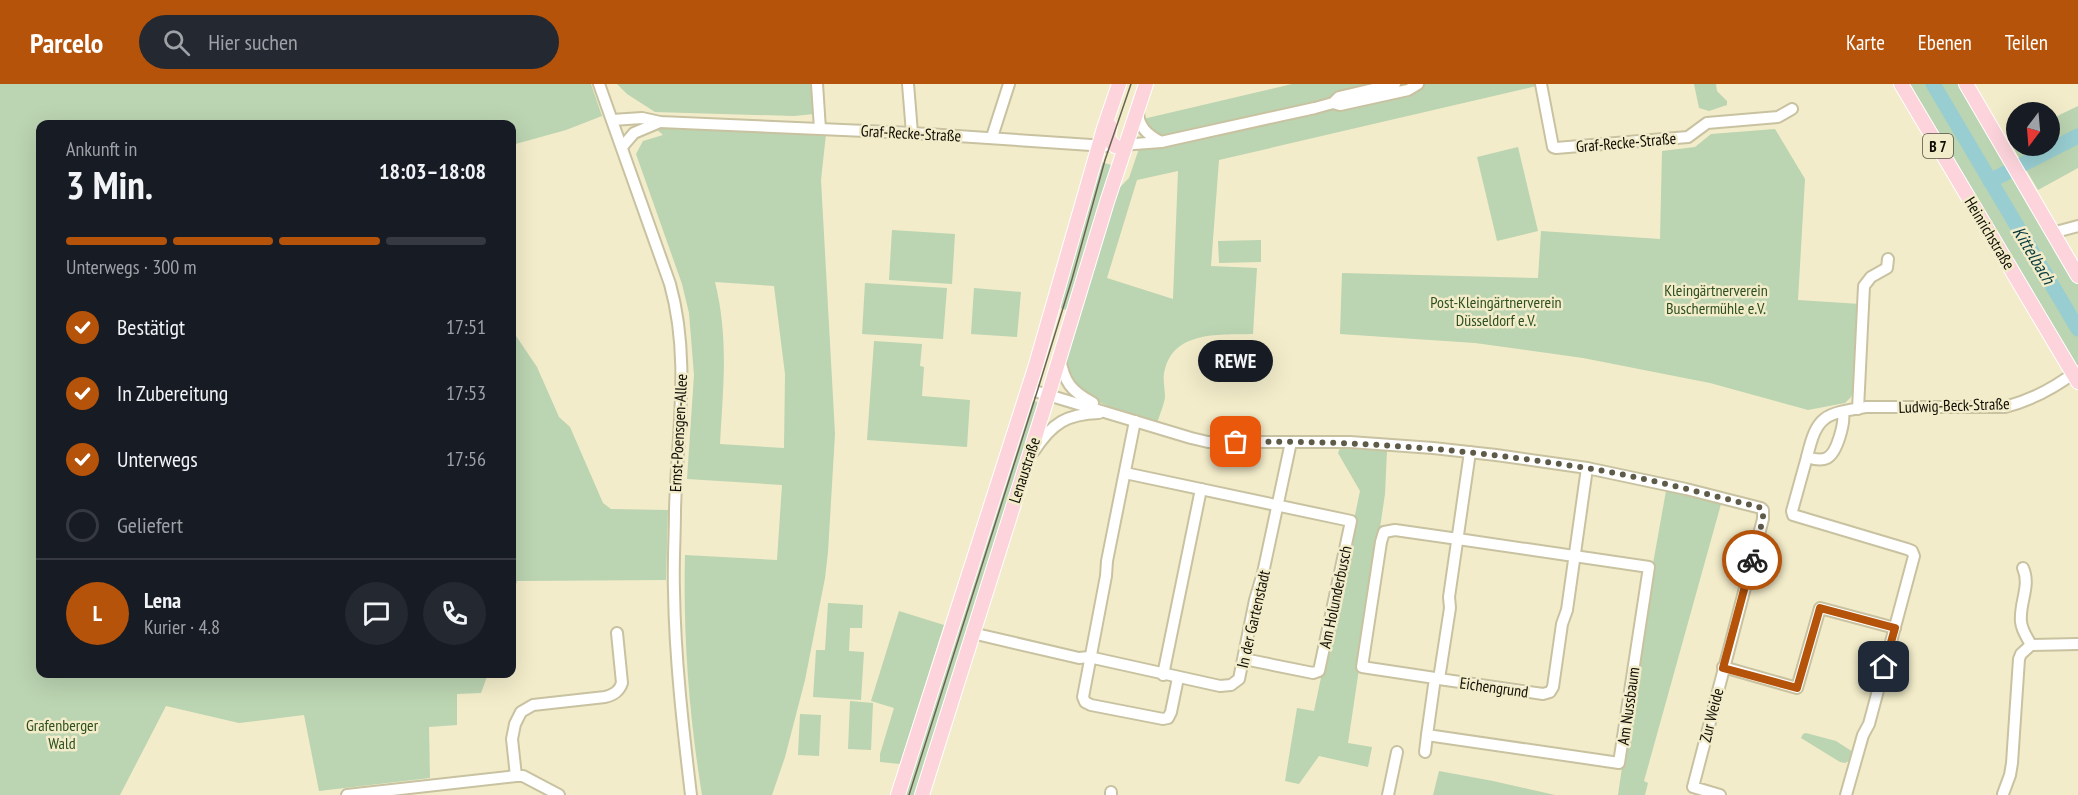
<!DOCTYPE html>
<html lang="de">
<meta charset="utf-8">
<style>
body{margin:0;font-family:"PT Sans Narrow",sans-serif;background:#242831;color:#f1f3f6;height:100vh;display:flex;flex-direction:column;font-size:22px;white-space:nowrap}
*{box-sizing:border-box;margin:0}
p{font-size:20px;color:#9ea1a6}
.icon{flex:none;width:33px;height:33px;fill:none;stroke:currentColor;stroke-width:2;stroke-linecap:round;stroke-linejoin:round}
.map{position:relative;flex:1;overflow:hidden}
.side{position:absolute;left:36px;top:36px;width:480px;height:558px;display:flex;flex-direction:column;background:#171b24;border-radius:12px;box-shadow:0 6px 24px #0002}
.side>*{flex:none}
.needle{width:39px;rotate:196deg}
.fabs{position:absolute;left:2006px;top:18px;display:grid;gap:12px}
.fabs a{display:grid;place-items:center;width:54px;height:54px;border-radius:50%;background:#171b24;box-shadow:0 6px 24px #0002;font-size:30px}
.pin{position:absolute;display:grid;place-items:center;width:51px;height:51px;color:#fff;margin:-26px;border-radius:12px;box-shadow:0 3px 9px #0006}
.courier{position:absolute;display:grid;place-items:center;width:60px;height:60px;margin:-30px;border:4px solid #b45309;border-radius:50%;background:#fff;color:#222;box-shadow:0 2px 8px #0007}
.bubble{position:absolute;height:42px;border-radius:21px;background:#171b24;box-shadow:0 6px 24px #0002;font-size:20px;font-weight:700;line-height:42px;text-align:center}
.overview em{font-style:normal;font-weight:700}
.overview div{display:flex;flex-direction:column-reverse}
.overview{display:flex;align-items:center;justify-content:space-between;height:102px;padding:0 30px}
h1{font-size:39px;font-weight:700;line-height:45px}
.bar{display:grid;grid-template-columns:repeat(4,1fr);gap:9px 6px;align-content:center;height:72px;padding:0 30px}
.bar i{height:8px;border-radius:4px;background:#363941}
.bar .active{background:#b45309}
.bar p{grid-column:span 4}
.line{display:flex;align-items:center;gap:15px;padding:0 30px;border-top:2px solid #363941}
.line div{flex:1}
.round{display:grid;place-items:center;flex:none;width:63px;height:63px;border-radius:32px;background:#242831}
ol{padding:0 30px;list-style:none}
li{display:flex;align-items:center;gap:18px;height:66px}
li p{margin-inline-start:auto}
li .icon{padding:6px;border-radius:50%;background:#b45309;color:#fff;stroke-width:4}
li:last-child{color:#9ea1a6}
li i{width:33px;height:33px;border:3px solid #363941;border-radius:50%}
header{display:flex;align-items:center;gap:36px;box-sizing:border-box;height:84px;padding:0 30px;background:#b45309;color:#fff}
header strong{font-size:28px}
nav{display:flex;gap:33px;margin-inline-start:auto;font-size:21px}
.search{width:420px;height:54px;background:#242831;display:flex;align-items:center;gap:15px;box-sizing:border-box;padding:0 21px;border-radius:33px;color:#9ea1a6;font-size:22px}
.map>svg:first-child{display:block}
.green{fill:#bbd4b1;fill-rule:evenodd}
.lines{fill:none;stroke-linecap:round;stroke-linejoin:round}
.river{stroke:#98ced2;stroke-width:15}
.minor-casing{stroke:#c8c2a1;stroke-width:14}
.major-casing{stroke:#fff;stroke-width:16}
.minor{stroke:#fff;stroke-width:10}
.major{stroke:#fdd4db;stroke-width:14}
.tram{stroke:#686451;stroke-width:1.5}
.done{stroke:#5e5b49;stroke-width:6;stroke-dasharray:0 10.8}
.route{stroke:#b45309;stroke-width:8}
.labels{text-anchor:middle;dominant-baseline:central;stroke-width:5;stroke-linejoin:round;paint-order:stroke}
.shield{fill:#f2ecca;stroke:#53503f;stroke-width:1.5}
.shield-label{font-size:15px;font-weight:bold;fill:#0f0d03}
.street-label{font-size:16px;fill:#0f0d03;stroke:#f2ecca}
.park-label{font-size:16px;fill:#2d4f1e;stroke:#f2ecca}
.water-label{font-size:18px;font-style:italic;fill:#083c3f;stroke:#f2ecca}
</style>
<header>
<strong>Parcelo</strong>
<div class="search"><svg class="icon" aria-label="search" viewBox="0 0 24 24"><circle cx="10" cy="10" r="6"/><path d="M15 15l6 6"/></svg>Hier suchen</div>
<nav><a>Karte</a><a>Ebenen</a><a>Teilen</a></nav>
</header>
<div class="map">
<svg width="2078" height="711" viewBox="0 0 2078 711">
<rect width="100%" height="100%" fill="#f2ecca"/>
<g class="green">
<path d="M 0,0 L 591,0 L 602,32 L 566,46 L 512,61 L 512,40 L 40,40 L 40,590 L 488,590 L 481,609 L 457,610 L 457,641 L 429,643 L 430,694 L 319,707 L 304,631 L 239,639 L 166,622 L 120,711 L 0,711 Z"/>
<path d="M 617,0 L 813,0 L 814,27 L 814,30 L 794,32 L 655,28 L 627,10 Z"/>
<path d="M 1292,0 L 1545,0 L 1219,76 L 1211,182 L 1257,184 L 1253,250 C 1222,251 1175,246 1165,285 C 1162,295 1165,303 1165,313 C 1164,321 1159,332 1157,340 L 1134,333 L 1082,311 L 1064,288 L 1066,268 L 1117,106 L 1129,94 L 1145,47 L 1143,35 ZM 1178,87 L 1173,215 L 1107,194 L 1137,96 Z"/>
<path d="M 1694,0 L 1716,0 L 1717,7 L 1727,17 L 1727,21 L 1709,27 L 1699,24 Z"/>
<path d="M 1904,0 L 1962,0 L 2078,195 L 2078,295 Z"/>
<path d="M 2078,22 L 2078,84 L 2038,106 L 2011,60 L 2016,55 L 2016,62 L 2049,62 L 2049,36 Z"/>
<path d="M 653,42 L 826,50 L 821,96 L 835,350 L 828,468 L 825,494 L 805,596 L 785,673 L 772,711 L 702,711 C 689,632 683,551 685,471 L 777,476 L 782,401 L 687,395 L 694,291 L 689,229 L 682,200 L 636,70 L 643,57 L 663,51 ZM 715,198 L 774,202 L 785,290 L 784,364 L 720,360 C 723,303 729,255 715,198 Z"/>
<path d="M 1775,45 L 1805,95 L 1798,216 L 1860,220 L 1855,304 L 1851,313 L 1845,319 L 1808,326 L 1710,299 L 1583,274 L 1475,259 L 1340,250 L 1342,189 L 1538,194 L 1541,147 L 1660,155 L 1662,67 L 1695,63 L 1711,50 Z"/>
<path d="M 1518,63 L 1538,147 L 1497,157 L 1477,73 Z"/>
<path d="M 1100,78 L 1112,81 L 1070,227 L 1060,224 L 1061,215 Z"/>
<path d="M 892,146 L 955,150 L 952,200 L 889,196 Z"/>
<path d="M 1261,156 L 1261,178 L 1219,179 L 1218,157 Z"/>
<path d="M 865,199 L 947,204 L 943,255 L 862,250 Z"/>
<path d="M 974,204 L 1021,208 L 1017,253 L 971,250 Z"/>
<path d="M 512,246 L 537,283 L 559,333 L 570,343 L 603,419 L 611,425 L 668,426 L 666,496 L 517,497 L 512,514 Z"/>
<path d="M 874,257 L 922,260 L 920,282 L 924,283 L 922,312 L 970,316 L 967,363 L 867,356 Z"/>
<path d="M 1030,316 L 1041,319 L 917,711 L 905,711 Z"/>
<path d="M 1340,364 L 1387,367 L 1385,410 L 1348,659 L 1372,663 L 1368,683 L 1319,672 L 1299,700 L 1285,697 L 1297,624 L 1314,627 L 1360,407 L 1338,369 Z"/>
<path d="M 1666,407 L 1721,420 L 1644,697 L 1648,699 L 1645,711 L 1618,711 L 1647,513 Z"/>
<path d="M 828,519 L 863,521 L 862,544 L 850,544 L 849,567 L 864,568 L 861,616 L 813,613 L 816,566 L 825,566 Z"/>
<path d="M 899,527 L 944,541 L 900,680 L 880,678 L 880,670 L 894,624 L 871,617 Z"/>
<path d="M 850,617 L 873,619 L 871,666 L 848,665 Z"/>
<path d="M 800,630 L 821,631 L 819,672 L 798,671 Z"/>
<path d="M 1806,649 L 1836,657 L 1853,668 L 1851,676 L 1845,679 L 1840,678 L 1801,654 L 1803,650 Z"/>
<path d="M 1439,687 L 1493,697 L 1555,711 L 1433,711 Z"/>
</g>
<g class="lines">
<g class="river">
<path d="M 1933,0 L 2078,245"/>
<path d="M 1990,97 L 2078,52"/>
</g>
<defs>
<g id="minor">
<path d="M 599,0 L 670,200 C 691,275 677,349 675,426 C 675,453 673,480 674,507 C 675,575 683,644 691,711"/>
<path d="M 817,0 L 820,45"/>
<path d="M 908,0 L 912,49"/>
<path d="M 1541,0 L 1553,63 L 1556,64 L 1688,53 L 1707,39 L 1778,33 L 1792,25"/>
<path d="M 1333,19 L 1340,21 L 1408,6 L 1418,0"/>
<path d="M 1138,27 C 1138,43 1148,51 1161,58"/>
<path d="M 612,36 L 642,34 L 660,38 L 912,49 L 1106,62"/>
<path d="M 992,53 L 1009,0"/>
<path d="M 1121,61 L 1161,58 L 1315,24 L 1333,19 L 1339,13 L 1395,0"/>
<path d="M 622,63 L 634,49 L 660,38"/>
<path d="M 2052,149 L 2078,142"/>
<path d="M 1060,274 C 1064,298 1071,307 1093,319"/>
<path d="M 1028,305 L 1191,354 L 1208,358 L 1350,358 L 1433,364 L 1496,371 L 1587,384 L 1686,405 L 1761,424 L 1763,426 L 1763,435 L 1693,703 L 1720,711"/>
<path d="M 1858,325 L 1864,202 L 1871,193 L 1887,184 L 1888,175"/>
<path d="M 1843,328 C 1845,339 1837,369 1827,374 C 1821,377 1813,375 1807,373 C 1817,331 1824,330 1866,323 L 2005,323 C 2032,316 2056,303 2078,286"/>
<path d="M 1135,337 L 1107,477 L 1106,492 L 1083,613 L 1085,618 L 1091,621 L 1163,635 L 1168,634 L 1171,628 L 1178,594"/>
<path d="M 1034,367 C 1052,339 1067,330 1099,329"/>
<path d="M 1470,368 L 1449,513 L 1450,524 L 1439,595 L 1543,610 L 1550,608 L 1553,603 L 1562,540 L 1567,526 L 1587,384"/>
<path d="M 1807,373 L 1792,427 L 1793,431 L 1907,465 L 1912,467 L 1914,472 L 1869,640 L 1863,651 L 1846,711"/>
<path d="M 1125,389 L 1351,437 L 1319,587 L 1313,589 L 1244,575"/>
<path d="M 2023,484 C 2031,502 2019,519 2021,538 C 2022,547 2027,553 2031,561 L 2078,560"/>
<path d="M 972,549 L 1079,574 L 1089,573 L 1220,602 L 1231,601 L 1239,595 L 1255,516 L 1263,489 L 1291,358"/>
<path d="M 1723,583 L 1797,604 L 1820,524 L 1895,544"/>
<path d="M 1163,591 L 1201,405"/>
<path d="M 1435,594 L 1427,651 L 1619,679 L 1649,483 L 1458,455 L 1395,446 L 1384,448 L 1381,458 L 1362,583 L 1435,594 L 1439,595"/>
<path d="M 1425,668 L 1427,651"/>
<path d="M 516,692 L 512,655 L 515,640 L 521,628 L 533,621 L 605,613 C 613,611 619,608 622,599 L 617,549"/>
<path d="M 2003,710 L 2010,691 L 2012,679 L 2019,575 L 2021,570 L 2031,561"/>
<path d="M 347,711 L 516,692 L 523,692 L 559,711"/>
<path d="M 1111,711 L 1111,708"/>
<path d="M 1388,711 L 1397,668"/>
</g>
<g id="major">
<path d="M 1901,0 L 2078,298"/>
<path d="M 1966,0 L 2078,192"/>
<path d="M 1110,42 L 1108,55 L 1115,62"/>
<path d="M 898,711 L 1035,284 L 1104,44 L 1119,0"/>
<path d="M 922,711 L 1048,312 L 1107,118 L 1146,0"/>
</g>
</defs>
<use href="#minor" class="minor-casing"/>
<use href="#major" class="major-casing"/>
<use href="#minor" class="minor"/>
<use href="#major" class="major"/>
<path class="tram" d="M 909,711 L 1037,308 L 1072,195 L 1105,76 L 1131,0"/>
</g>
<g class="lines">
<path class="done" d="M 1236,358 C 1356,356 1467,365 1586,384 C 1644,393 1702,409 1759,423 L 1763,426 L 1763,435 L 1752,476"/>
<path class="route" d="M 1752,476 L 1723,584 L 1797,604 L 1820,524 L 1895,544 L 1884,583"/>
</g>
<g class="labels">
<rect class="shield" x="1923" y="50" width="30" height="24" rx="4.5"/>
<g class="shield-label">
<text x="1938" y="62">B 7</text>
</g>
<g class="street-label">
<text transform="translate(911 49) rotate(3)">Graf-Recke-Straße</text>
<text transform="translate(1626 58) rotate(-5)">Graf-Recke-Straße</text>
<text transform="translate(1990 149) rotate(59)">Heinrichstraße</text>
<text transform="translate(1954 321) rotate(-2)">Ludwig-Beck-Straße</text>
<text transform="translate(678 349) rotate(-87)">Ernst-Poensgen-Allee</text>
<text transform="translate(1024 386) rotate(-72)">Lenaustraße</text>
<text transform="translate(1335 513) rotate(-78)">Am Holunderbusch</text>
<text transform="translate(1253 535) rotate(-77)">In der Gartenstadt</text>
<text transform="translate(1494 603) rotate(8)">Eichengrund</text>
<text transform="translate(1628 622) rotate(-82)">Am Nussbaum</text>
<text transform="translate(1711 631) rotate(-76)">Zur Weide</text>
</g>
<g class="park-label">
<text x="1716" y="206">Kleingärtnerverein<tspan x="1716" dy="18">Buschermühle e.V.</tspan></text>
<text x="1496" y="218">Post-Kleingärtnerverein<tspan x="1496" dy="18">Düsseldorf e.V.</tspan></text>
<text x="62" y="641">Grafenberger<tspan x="62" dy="18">Wald</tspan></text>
</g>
<g class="water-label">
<text transform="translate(2034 171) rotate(59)">Kittelbach</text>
</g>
</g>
</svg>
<div class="fabs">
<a><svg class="needle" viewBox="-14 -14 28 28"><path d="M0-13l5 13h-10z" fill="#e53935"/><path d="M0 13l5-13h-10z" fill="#9ea1a6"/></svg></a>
</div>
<div class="pin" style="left:1236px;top:358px;background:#ea580c"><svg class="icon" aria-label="bag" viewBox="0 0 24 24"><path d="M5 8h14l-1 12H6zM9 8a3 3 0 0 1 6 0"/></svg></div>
<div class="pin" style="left:1884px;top:583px;background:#1f2937"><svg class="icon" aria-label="home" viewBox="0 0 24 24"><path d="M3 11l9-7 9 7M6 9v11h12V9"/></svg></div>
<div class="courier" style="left:1752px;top:476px"><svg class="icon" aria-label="bike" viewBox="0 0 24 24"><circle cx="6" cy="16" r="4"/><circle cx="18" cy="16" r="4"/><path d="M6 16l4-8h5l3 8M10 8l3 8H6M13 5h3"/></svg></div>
<div class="bubble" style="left:1198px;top:256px;width:75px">REWE</div>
<section class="side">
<div class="overview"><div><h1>3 Min.</h1><p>Ankunft in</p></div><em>18:03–18:08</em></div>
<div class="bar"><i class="active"></i><i class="active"></i><i class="active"></i><i></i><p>Unterwegs · 300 m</p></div>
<ol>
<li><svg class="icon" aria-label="check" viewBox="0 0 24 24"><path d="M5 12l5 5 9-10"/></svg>Bestätigt<p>17:51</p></li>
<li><svg class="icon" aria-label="check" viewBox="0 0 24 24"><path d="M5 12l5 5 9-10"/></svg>In Zubereitung<p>17:53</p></li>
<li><svg class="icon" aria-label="check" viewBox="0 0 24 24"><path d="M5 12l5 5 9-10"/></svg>Unterwegs<p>17:56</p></li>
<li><i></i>Geliefert</li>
</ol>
<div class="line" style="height:108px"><b class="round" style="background:#b45309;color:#fff">L</b><div><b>Lena</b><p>Kurier · 4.8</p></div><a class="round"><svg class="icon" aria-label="chat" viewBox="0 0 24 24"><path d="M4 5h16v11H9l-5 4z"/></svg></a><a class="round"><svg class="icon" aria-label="phone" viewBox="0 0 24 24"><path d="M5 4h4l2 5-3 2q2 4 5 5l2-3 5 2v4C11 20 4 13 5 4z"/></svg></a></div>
</section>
</div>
